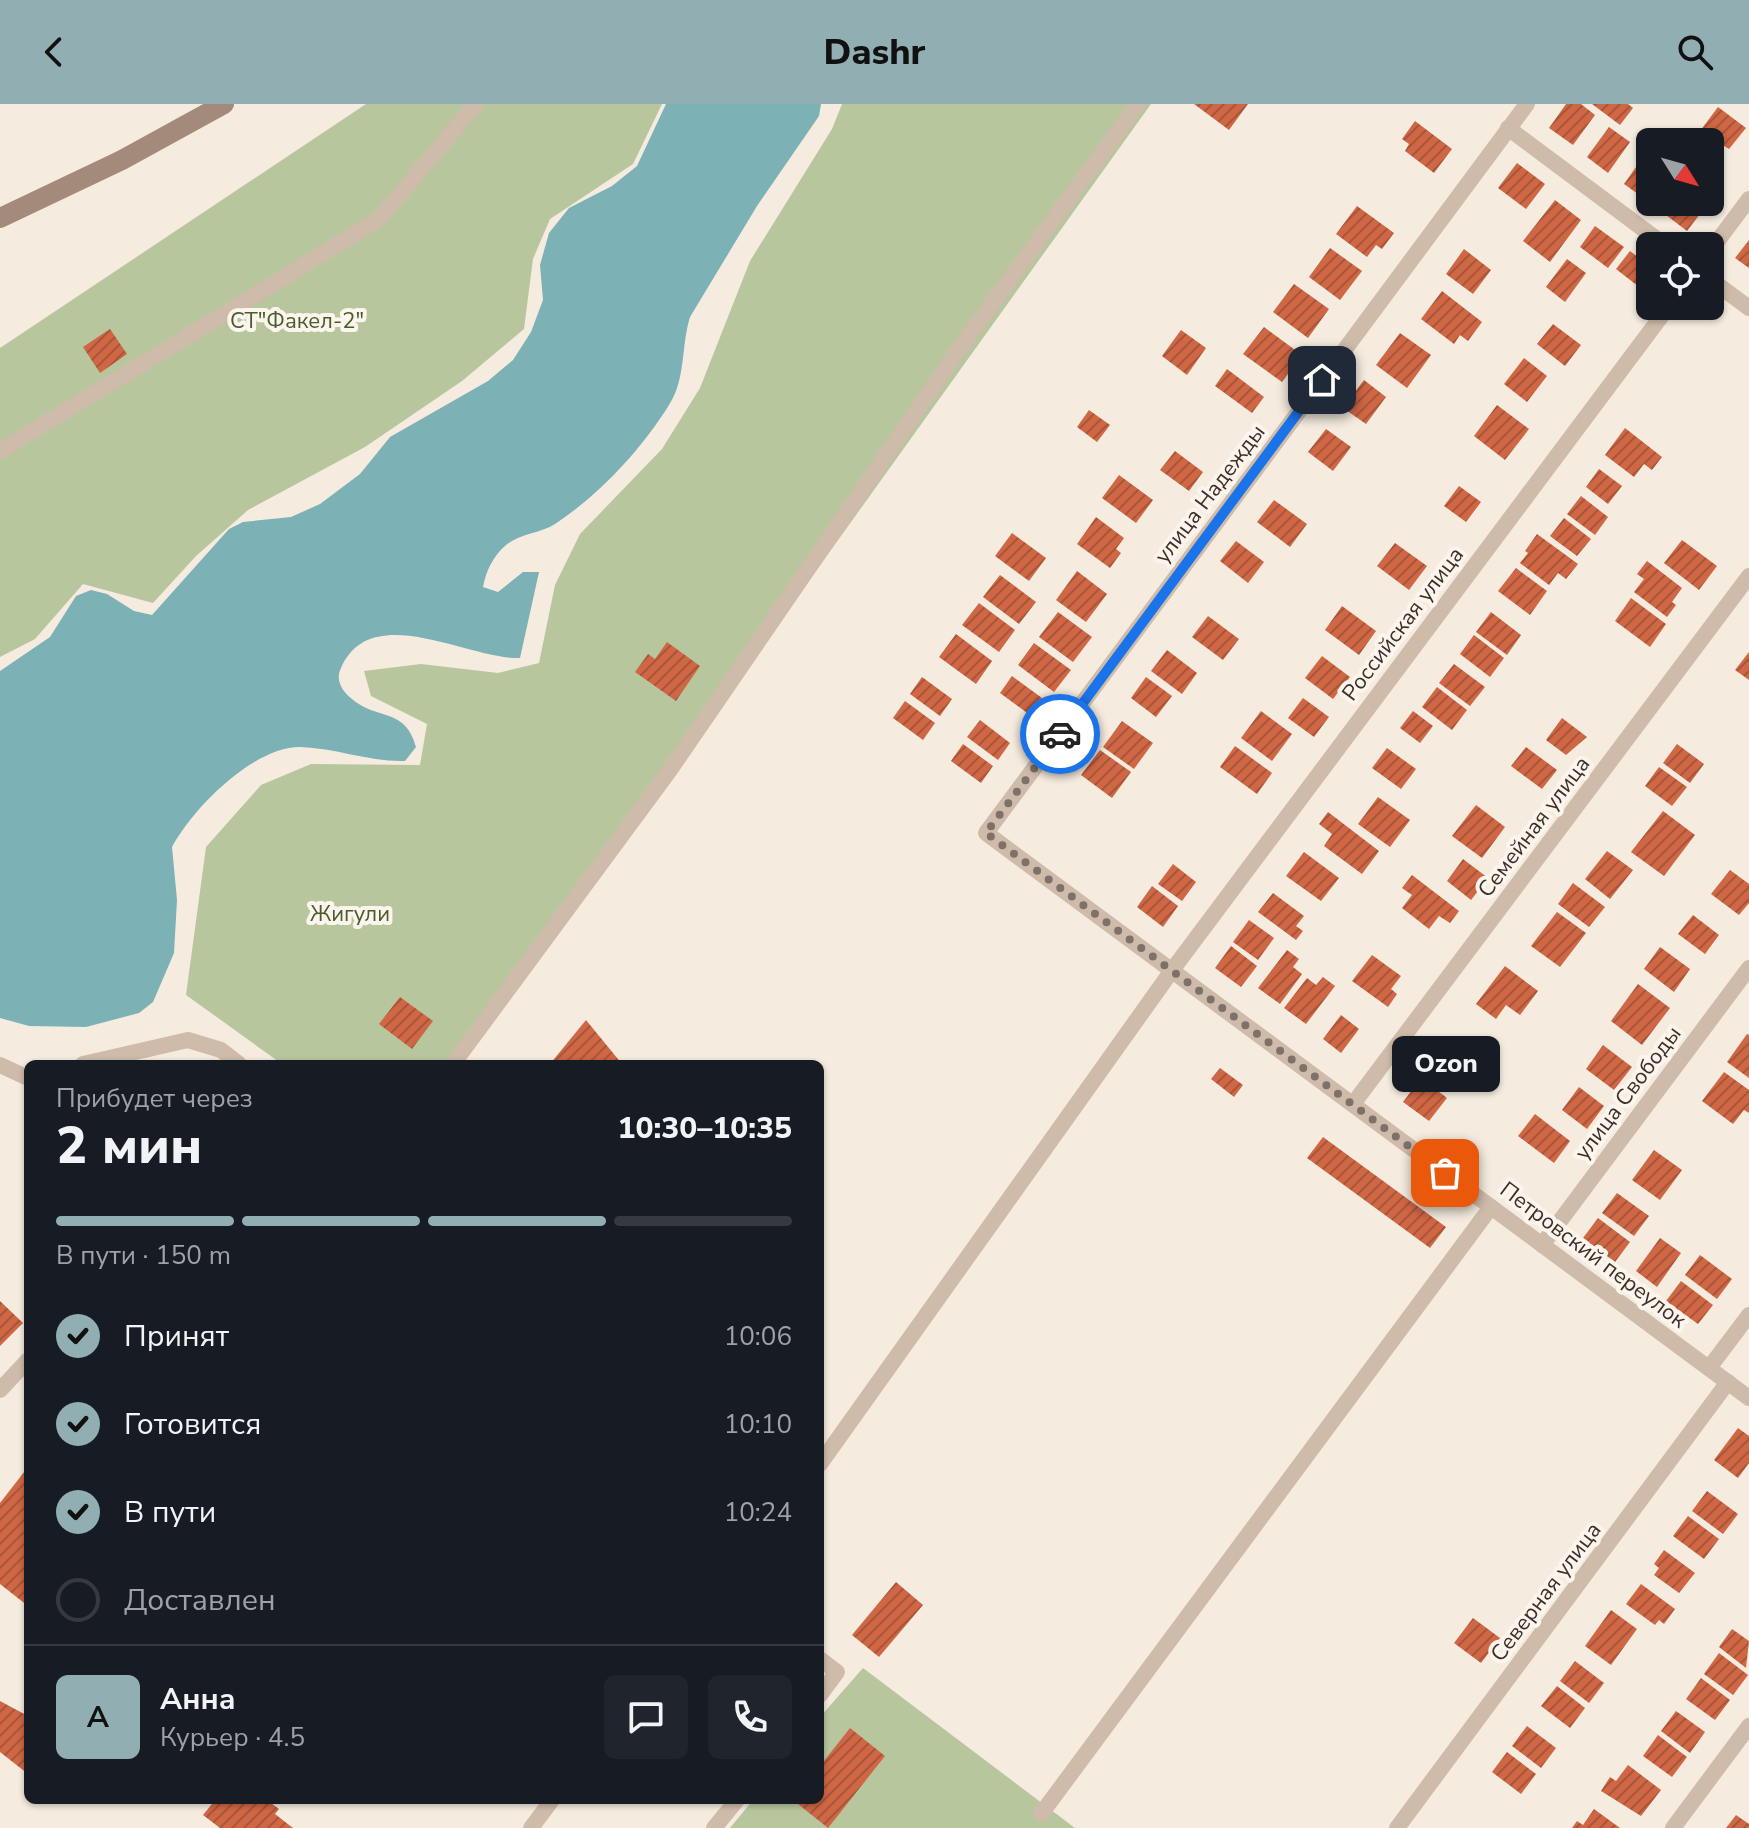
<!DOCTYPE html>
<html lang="ru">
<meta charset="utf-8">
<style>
body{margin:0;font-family:"Nunito Sans",sans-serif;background:#20242c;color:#f1f3f6;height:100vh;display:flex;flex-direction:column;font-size:30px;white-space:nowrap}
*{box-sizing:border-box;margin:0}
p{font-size:26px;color:#9ea1a6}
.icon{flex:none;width:44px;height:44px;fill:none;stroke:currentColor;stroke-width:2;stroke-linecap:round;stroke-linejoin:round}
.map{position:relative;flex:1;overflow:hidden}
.side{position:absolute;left:24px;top:956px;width:800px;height:744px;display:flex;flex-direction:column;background:#171b24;border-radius:12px;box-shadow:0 2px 6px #0004}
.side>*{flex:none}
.needle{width:52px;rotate:127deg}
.tools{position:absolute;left:1636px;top:24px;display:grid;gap:16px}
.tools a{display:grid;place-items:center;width:88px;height:88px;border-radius:12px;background:#171b24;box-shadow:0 2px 6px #0004;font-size:40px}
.pin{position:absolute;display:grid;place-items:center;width:68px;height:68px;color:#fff;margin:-34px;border-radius:16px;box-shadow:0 4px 12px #0006}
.courier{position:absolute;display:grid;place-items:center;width:80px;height:80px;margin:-40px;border:6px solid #1a73e8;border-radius:50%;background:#fff;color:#222;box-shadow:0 2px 10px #0007}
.bubble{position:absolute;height:56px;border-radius:12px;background:#171b24;box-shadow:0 2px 6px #0004;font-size:26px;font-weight:800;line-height:56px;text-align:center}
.overview em{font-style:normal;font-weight:800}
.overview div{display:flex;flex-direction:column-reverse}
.overview{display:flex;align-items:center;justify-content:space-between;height:136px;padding:0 32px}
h1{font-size:52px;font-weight:800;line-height:60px}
.bar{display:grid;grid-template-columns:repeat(4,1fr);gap:12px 8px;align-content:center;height:96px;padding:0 32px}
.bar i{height:10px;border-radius:6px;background:#363941}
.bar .current{background:#91afb3}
.bar p{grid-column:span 4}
.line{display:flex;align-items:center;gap:20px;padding:0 32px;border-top:2px solid #363941}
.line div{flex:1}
.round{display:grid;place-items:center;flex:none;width:84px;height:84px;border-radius:12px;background:#20242c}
ol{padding:0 32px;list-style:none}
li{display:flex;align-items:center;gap:24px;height:88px}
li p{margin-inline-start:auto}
li .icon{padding:8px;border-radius:50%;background:#91afb3;color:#111;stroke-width:4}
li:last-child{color:#9ea1a6}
li i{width:44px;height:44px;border:4px solid #363941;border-radius:50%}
header{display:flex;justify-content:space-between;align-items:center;height:104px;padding:0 32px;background:#91afb3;color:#111;font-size:36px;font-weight:800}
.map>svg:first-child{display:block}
.green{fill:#b8c69e}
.water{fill:#7cb1b5}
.building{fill:url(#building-hatch)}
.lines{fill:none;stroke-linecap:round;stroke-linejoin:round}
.street{stroke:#cfbbaa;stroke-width:16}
.secondary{stroke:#a38a7b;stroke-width:20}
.done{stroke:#7d7169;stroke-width:8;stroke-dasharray:0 14.4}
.route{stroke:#1a73e8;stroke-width:10}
.labels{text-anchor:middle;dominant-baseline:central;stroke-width:8;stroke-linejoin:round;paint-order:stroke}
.park-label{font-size:22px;fill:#4a5c2b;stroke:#fcf5ed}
.street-label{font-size:22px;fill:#3c302a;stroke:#fcf5ed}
</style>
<header><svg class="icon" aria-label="back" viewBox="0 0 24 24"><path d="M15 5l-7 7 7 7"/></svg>Dashr<svg class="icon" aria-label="search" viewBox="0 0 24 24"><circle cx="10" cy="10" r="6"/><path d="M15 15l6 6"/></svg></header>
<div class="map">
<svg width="1749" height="1724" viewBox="0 0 1749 1724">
<defs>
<pattern id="building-hatch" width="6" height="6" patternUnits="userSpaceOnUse" patternTransform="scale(2)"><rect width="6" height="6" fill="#cf6744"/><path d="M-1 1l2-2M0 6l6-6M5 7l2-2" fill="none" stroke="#a95539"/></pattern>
</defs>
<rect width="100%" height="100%" fill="#f5ebdf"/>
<g class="green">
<path d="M 366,0 L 662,0 L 633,60 L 550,115 L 533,155 L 524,225 L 462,277 L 365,343 L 248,406 L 196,452 L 153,499 L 83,480 L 35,535 L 0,553 L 0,244 Z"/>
<path d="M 842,0 L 1151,0 L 462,960 L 282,960 L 186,891 L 206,743 L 261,681 L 311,660 L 420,661 L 427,620 L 371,592 L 364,567 L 421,560 L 498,569 L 539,559 L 555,481 L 580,430 L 662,345 L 700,284 L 750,157 L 832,25 Z"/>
<path d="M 863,1564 L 1075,1724 L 730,1724 L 753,1696 L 820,1696 L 820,1613 Z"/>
</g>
<path class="water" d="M 666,0 L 821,0 L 819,12 L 757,102 L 690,213 C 681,242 686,275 669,301 C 641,346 599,391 555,420 C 541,429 519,430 506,441 C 493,452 486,467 483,483 L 498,488 L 523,468 L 539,468 L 520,554 C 469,556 371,495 341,564 C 335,576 342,587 352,595 C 378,617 405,603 416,643 L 405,657 C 369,658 336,644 300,643 C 253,643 193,704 172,743 L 177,796 L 174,849 L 153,898 L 139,909 L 86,923 L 29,922 L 0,914 L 0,567 L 50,533 L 76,492 L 91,486 L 107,490 L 134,507 L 152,511 L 229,425 L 243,418 L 291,413 L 320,400 L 360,370 L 390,333 L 488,277 L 513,256 L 531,228 L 543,196 L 540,161 L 549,129 L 569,104 L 612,82 L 637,62 Z"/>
<g class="building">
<path d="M 1194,0 L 1248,0 L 1229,26 Z"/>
<path d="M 1566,0 L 1581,0 L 1595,11 L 1573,41 L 1549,24 Z"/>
<path d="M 1592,0 L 1628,0 L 1633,4 L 1620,21 Z"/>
<path d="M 1718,3 L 1746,24 L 1729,45 L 1700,27 Z"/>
<path d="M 1415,17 L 1452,45 L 1434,69 L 1405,47 L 1409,40 L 1402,35 Z"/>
<path d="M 1609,23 L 1630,38 L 1608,69 L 1587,53 Z"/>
<path d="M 1646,49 L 1650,52 L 1650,89 L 1645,95 L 1624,80 Z"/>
<path d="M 1517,59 L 1545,80 L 1526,105 L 1498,84 Z"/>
<path d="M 1555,96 L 1581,116 L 1550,158 L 1523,137 Z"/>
<path d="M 1670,98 L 1709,98 L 1687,127 L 1662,108 Z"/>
<path d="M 1357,102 L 1394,129 L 1382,145 L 1376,141 L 1367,153 L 1336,130 Z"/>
<path d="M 1595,122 L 1624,143 L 1608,164 L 1580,143 Z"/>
<path d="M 1749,136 L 1749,164 L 1735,154 Z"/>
<path d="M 1330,144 L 1362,167 L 1340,196 L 1309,173 Z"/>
<path d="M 1464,145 L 1491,166 L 1473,190 L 1446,170 Z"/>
<path d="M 1630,147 L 1650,162 L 1650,177 L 1643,186 L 1616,165 Z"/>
<path d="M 1567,155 L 1586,169 L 1565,198 L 1546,183 Z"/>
<path d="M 1294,180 L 1329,205 L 1308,234 L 1273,208 Z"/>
<path d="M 1442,187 L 1482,218 L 1468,237 L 1460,231 L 1454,240 L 1421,215 Z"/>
<path d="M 1553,220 L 1581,241 L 1565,262 L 1537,240 Z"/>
<path d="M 1264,223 L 1302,251 L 1282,278 L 1243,250 Z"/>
<path d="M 110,225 L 127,250 L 100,269 L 83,243 Z"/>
<path d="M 1181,226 L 1206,244 L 1187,271 L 1162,252 Z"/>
<path d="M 1400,229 L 1431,251 L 1407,284 L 1376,261 Z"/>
<path d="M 1524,254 L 1547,272 L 1527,298 L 1504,280 Z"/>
<path d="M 1227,265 L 1264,293 L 1252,309 L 1215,282 Z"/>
<path d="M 1364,276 L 1386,293 L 1366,320 L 1343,304 Z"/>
<path d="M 1497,301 L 1529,325 L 1505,356 L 1474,332 Z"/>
<path d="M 1089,306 L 1110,321 L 1097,338 L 1077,323 Z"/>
<path d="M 1625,324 L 1662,353 L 1652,366 L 1644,360 L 1634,373 L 1605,351 Z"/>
<path d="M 1326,325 L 1351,343 L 1333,367 L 1308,348 Z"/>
<path d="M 1175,347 L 1203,368 L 1189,387 L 1160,366 Z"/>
<path d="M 1599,365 L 1622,382 L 1608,400 L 1586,383 Z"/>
<path d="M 1119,371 L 1153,396 L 1136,419 L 1102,394 Z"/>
<path d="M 1459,382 L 1481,398 L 1466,418 L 1444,402 Z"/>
<path d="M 1581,392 L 1608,413 L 1595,431 L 1567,410 Z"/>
<path d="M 1274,396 L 1307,420 L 1290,443 L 1257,418 Z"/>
<path d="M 1096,413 L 1124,434 L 1116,445 L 1121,449 L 1110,464 L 1077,440 Z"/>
<path d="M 1564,414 L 1591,435 L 1577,452 L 1550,432 Z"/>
<path d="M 1012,429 L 1046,454 L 1029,477 L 995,452 Z"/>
<path d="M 1537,430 L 1578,460 L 1566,475 L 1558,469 L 1549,481 L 1520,459 L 1528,449 L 1525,447 Z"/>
<path d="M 1682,436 L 1717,462 L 1699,486 L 1664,459 Z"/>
<path d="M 1236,437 L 1264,458 L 1248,479 L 1220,457 Z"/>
<path d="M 1395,439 L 1427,462 L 1409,486 L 1377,462 Z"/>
<path d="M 1647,457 L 1682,484 L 1672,498 L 1676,501 L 1667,513 L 1634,488 L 1644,475 L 1637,470 Z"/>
<path d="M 1516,464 L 1547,487 L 1530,511 L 1498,487 Z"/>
<path d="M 1077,467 L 1107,490 L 1086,518 L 1056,496 Z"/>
<path d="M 1000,471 L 1036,498 L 1019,520 L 983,493 Z"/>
<path d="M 1631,494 L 1666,520 L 1650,543 L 1615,517 Z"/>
<path d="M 979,499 L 1015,526 L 999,548 L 962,521 Z"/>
<path d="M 1342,502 L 1376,527 L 1359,551 L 1325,526 Z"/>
<path d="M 1058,508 L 1092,533 L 1073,558 L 1039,533 Z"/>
<path d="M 1491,508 L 1521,531 L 1507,551 L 1476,528 Z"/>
<path d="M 1208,512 L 1239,535 L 1223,556 L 1192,533 Z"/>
<path d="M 956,530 L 992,557 L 976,580 L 939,553 Z"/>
<path d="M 1474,531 L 1504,554 L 1490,573 L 1460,550 Z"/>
<path d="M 667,538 L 700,562 L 676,597 L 635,568 L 648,550 L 655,555 Z"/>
<path d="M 1034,539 L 1071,566 L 1054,588 L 1018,561 Z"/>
<path d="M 1167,546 L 1197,569 L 1182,590 L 1151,567 Z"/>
<path d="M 1749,548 L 1749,576 L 1735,566 Z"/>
<path d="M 1322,552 L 1350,573 L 1333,595 L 1305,574 Z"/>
<path d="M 1454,560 L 1485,583 L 1470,602 L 1439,579 Z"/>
<path d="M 1012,572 L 1042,594 L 1030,611 L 1000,589 Z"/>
<path d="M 922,573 L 952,595 L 940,612 L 910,590 Z"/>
<path d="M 1146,573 L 1172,592 L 1156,613 L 1131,594 Z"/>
<path d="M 1437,583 L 1467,606 L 1452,626 L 1422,603 Z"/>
<path d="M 1303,594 L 1329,613 L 1314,633 L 1288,614 Z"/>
<path d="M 905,597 L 935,619 L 923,636 L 893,614 Z"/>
<path d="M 1261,607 L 1292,630 L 1272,657 L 1241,634 Z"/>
<path d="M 1413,607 L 1433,622 L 1420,639 L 1400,624 Z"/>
<path d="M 1562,614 L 1587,633 L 1566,651 L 1546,636 Z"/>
<path d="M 980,616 L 1010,639 L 998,656 L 967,633 Z"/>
<path d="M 1122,617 L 1153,639 L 1134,665 L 1103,643 Z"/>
<path d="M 963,640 L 993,662 L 981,679 L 951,657 Z"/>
<path d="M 1677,640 L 1704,660 L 1690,679 L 1663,659 Z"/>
<path d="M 1235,642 L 1272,669 L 1257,690 L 1220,663 Z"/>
<path d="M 1526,643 L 1557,666 L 1542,685 L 1511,662 Z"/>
<path d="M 1387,644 L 1416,665 L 1401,685 L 1372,664 Z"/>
<path d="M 1100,646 L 1131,668 L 1112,694 L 1081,671 Z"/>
<path d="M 1659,663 L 1687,683 L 1672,702 L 1645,682 Z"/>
<path d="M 1378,693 L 1410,716 L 1390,743 L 1358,720 Z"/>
<path d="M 1476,701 L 1505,723 L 1482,754 L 1452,732 Z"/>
<path d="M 1663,707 L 1695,731 L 1664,772 L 1631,748 Z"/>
<path d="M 1328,708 L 1379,747 L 1362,770 L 1324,742 L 1332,730 L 1319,720 Z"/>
<path d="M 1607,747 L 1633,766 L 1610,795 L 1585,775 Z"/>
<path d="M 1304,748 L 1339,774 L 1321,797 L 1286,772 Z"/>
<path d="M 1463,755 L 1488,774 L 1471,796 L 1447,777 Z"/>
<path d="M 1173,760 L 1196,778 L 1182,797 L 1158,780 Z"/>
<path d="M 1730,766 L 1749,780 L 1749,799 L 1739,811 L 1711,790 Z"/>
<path d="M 1412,771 L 1459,807 L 1450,819 L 1439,812 L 1429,825 L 1402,804 L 1412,791 L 1402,784 Z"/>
<path d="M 1573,779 L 1605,803 L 1589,823 L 1558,800 Z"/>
<path d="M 1152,782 L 1178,802 L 1163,823 L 1137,803 Z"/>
<path d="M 1273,789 L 1304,812 L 1296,822 L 1303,827 L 1296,836 L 1258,808 Z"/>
<path d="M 1557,808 L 1586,829 L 1560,863 L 1531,842 Z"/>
<path d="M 1693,811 L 1719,831 L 1705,850 L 1678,830 Z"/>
<path d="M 1249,816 L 1274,834 L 1258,856 L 1233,838 Z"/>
<path d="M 1231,842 L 1257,862 L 1241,883 L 1215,864 Z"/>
<path d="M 1660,843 L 1690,865 L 1674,888 L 1644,865 Z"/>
<path d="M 1287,846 L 1299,855 L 1293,863 L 1302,870 L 1280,900 L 1258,884 Z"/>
<path d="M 1372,851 L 1401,872 L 1391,885 L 1397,890 L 1388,903 L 1352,877 Z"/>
<path d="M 1505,862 L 1538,887 L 1520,911 L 1506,901 L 1496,915 L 1476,900 Z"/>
<path d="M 1323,873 L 1335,882 L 1306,920 L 1284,904 L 1307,874 L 1316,881 Z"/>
<path d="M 1638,880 L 1670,904 L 1642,941 L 1611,917 Z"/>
<path d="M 400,893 L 433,917 L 412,945 L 379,920 Z"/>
<path d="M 1341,911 L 1359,925 L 1341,949 L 1323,935 Z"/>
<path d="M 586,916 L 622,960 L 550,960 Z"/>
<path d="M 1747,930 L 1749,931 L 1749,974 L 1727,958 Z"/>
<path d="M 1603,941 L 1632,963 L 1614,986 L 1586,965 Z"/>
<path d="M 1220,964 L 1243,981 L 1234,993 L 1211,975 Z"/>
<path d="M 1724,968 L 1749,986 L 1749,1009 L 1744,1006 L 1733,1020 L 1702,997 Z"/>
<path d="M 1421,974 L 1447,994 L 1429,1017 L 1403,998 Z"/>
<path d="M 1579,983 L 1604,1002 L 1587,1025 L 1562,1006 Z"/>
<path d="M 1535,1010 L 1570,1037 L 1554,1059 L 1518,1032 Z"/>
<path d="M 1323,1033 L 1446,1123 L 1430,1144 L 1307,1054 Z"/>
<path d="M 1654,1046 L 1682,1066 L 1660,1096 L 1632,1076 Z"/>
<path d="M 1617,1089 L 1649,1112 L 1634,1132 L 1602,1109 Z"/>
<path d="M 1598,1114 L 1630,1138 L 1615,1158 L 1583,1134 Z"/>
<path d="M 1660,1134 L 1681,1149 L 1657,1183 L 1636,1167 Z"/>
<path d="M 1700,1151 L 1732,1175 L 1717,1195 L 1685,1171 Z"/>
<path d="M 1681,1177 L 1713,1201 L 1698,1220 L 1666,1197 Z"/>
<path d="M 0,1197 L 23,1219 L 0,1242 Z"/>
<path d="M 1738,1324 L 1749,1332 L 1749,1359 L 1738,1374 L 1714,1356 Z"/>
<path d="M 28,1363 L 28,1502 L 0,1480 L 0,1399 Z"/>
<path d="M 1707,1387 L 1738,1410 L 1723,1430 L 1692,1407 Z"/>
<path d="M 1688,1412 L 1719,1435 L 1704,1455 L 1673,1432 Z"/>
<path d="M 1664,1446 L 1695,1469 L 1679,1489 L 1654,1471 L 1659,1464 L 1654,1460 Z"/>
<path d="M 896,1478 L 923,1501 L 879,1553 L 852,1531 Z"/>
<path d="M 1641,1480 L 1675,1505 L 1664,1520 L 1659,1516 L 1655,1521 L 1626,1500 Z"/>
<path d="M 1611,1506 L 1637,1525 L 1611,1561 L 1585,1542 Z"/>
<path d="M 1473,1514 L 1500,1534 L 1481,1559 L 1454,1539 Z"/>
<path d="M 1732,1525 L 1749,1537 L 1746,1564 L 1719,1543 Z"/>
<path d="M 1719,1549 L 1748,1571 L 1733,1591 L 1704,1570 Z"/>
<path d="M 1575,1557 L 1604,1579 L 1589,1599 L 1560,1577 Z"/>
<path d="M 1701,1574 L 1730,1596 L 1715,1616 L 1686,1595 Z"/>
<path d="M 1557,1582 L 1585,1604 L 1570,1624 L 1541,1602 Z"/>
<path d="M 0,1597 L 28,1612 L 28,1670 L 0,1648 Z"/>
<path d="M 1676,1607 L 1705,1628 L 1690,1649 L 1661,1627 Z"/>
<path d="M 1527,1622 L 1556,1644 L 1541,1664 L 1512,1642 Z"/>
<path d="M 850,1624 L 885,1652 L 828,1724 L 793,1696 L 820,1696 L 820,1662 Z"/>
<path d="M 1658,1631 L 1687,1653 L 1672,1673 L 1643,1652 Z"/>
<path d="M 1507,1648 L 1536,1670 L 1521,1690 L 1492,1668 Z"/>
<path d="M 1628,1661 L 1661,1686 L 1641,1712 L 1601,1687 L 1610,1673 L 1616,1677 Z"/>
<path d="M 215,1696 L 267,1696 L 279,1705 L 275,1710 L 293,1724 L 220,1724 L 203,1711 Z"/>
<path d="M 1594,1705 L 1620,1724 L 1572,1724 L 1577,1717 L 1583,1721 Z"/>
<path d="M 1736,1711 L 1749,1720 L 1749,1724 L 1726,1724 Z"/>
</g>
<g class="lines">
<g class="street">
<path d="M 1527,0 L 986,729 L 1749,1294"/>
<path d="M 1508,24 L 1666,142"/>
<path d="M 1710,147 L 1749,95"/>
<path d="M 1710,175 L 1749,204"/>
<path d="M 0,347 L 379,115 L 476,0"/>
<path d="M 83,960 L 188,936 L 221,946 L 239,960"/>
<path d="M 453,960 L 670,666 L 961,242 L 1138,0"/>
<path d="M 0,961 L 28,974"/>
<path d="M 1353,1000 L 1749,472"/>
<path d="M 1542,1141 L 1749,864"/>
<path d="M 1709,1264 L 1749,1211"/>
<path d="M 0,1286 L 28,1256"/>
<path d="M 820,1360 L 1173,865 L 1669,202"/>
<path d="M 820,1555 L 837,1568 L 820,1591"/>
<path d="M 1041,1710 L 1491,1103"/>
<path d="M 531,1724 L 552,1696"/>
<path d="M 714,1724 L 737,1696"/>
<path d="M 1397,1724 L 1728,1278"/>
<path d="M 1673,1724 L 1749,1622"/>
</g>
<path class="secondary" d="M 0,114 L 122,56 L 224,0"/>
</g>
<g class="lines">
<path class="done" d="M 1060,630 L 986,729 L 1445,1069"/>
<path class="route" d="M 1060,630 L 1322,276"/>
</g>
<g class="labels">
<g class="park-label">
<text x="297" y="217">СТ"Факел-2"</text>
<text x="350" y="810">Жигули</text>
</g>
<g class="street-label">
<text transform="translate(1210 390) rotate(-53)">улица Надежды</text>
<text transform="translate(1403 520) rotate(-53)">Российская улица</text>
<text transform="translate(1534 723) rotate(-53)">Семейная улица</text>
<text transform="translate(1628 989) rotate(-53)">улица Свободы</text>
<text transform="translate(1593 1151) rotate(37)">Петровский переулок</text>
<text transform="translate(1546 1488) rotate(-53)">Северная улица</text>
</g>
</g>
</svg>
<div class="tools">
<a><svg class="needle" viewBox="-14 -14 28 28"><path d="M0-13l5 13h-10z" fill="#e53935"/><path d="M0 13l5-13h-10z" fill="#9ea1a6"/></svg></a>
<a><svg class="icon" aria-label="locate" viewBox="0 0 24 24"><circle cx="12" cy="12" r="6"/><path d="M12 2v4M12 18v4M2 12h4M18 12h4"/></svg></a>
</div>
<div class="pin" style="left:1445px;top:1069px;background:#ea580c"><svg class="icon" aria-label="bag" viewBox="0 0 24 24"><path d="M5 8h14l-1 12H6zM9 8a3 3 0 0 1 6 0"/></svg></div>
<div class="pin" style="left:1322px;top:276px;background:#1f2937"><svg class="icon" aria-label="home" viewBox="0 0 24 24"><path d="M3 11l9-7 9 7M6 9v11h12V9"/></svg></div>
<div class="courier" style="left:1060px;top:630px"><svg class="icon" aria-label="car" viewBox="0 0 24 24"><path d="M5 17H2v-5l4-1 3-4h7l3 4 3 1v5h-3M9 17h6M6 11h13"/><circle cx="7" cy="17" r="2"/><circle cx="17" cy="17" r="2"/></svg></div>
<div class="bubble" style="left:1392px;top:932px;width:108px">Ozon</div>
<section class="side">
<div class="overview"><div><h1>2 мин</h1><p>Прибудет через</p></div><em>10:30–10:35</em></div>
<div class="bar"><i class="current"></i><i class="current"></i><i class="current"></i><i></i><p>В пути · 150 m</p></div>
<ol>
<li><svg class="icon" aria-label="check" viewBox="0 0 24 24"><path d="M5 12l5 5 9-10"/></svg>Принят<p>10:06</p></li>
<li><svg class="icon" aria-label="check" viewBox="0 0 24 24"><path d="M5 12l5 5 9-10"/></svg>Готовится<p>10:10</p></li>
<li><svg class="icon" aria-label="check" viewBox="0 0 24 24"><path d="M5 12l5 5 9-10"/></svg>В пути<p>10:24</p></li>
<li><i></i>Доставлен</li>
</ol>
<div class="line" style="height:144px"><b class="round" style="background:#91afb3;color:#111">А</b><div><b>Анна</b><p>Курьер · 4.5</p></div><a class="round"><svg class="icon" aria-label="chat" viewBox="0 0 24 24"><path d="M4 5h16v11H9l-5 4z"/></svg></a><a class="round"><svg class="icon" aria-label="phone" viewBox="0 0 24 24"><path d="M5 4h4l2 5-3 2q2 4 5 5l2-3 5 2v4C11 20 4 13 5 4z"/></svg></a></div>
</section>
</div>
